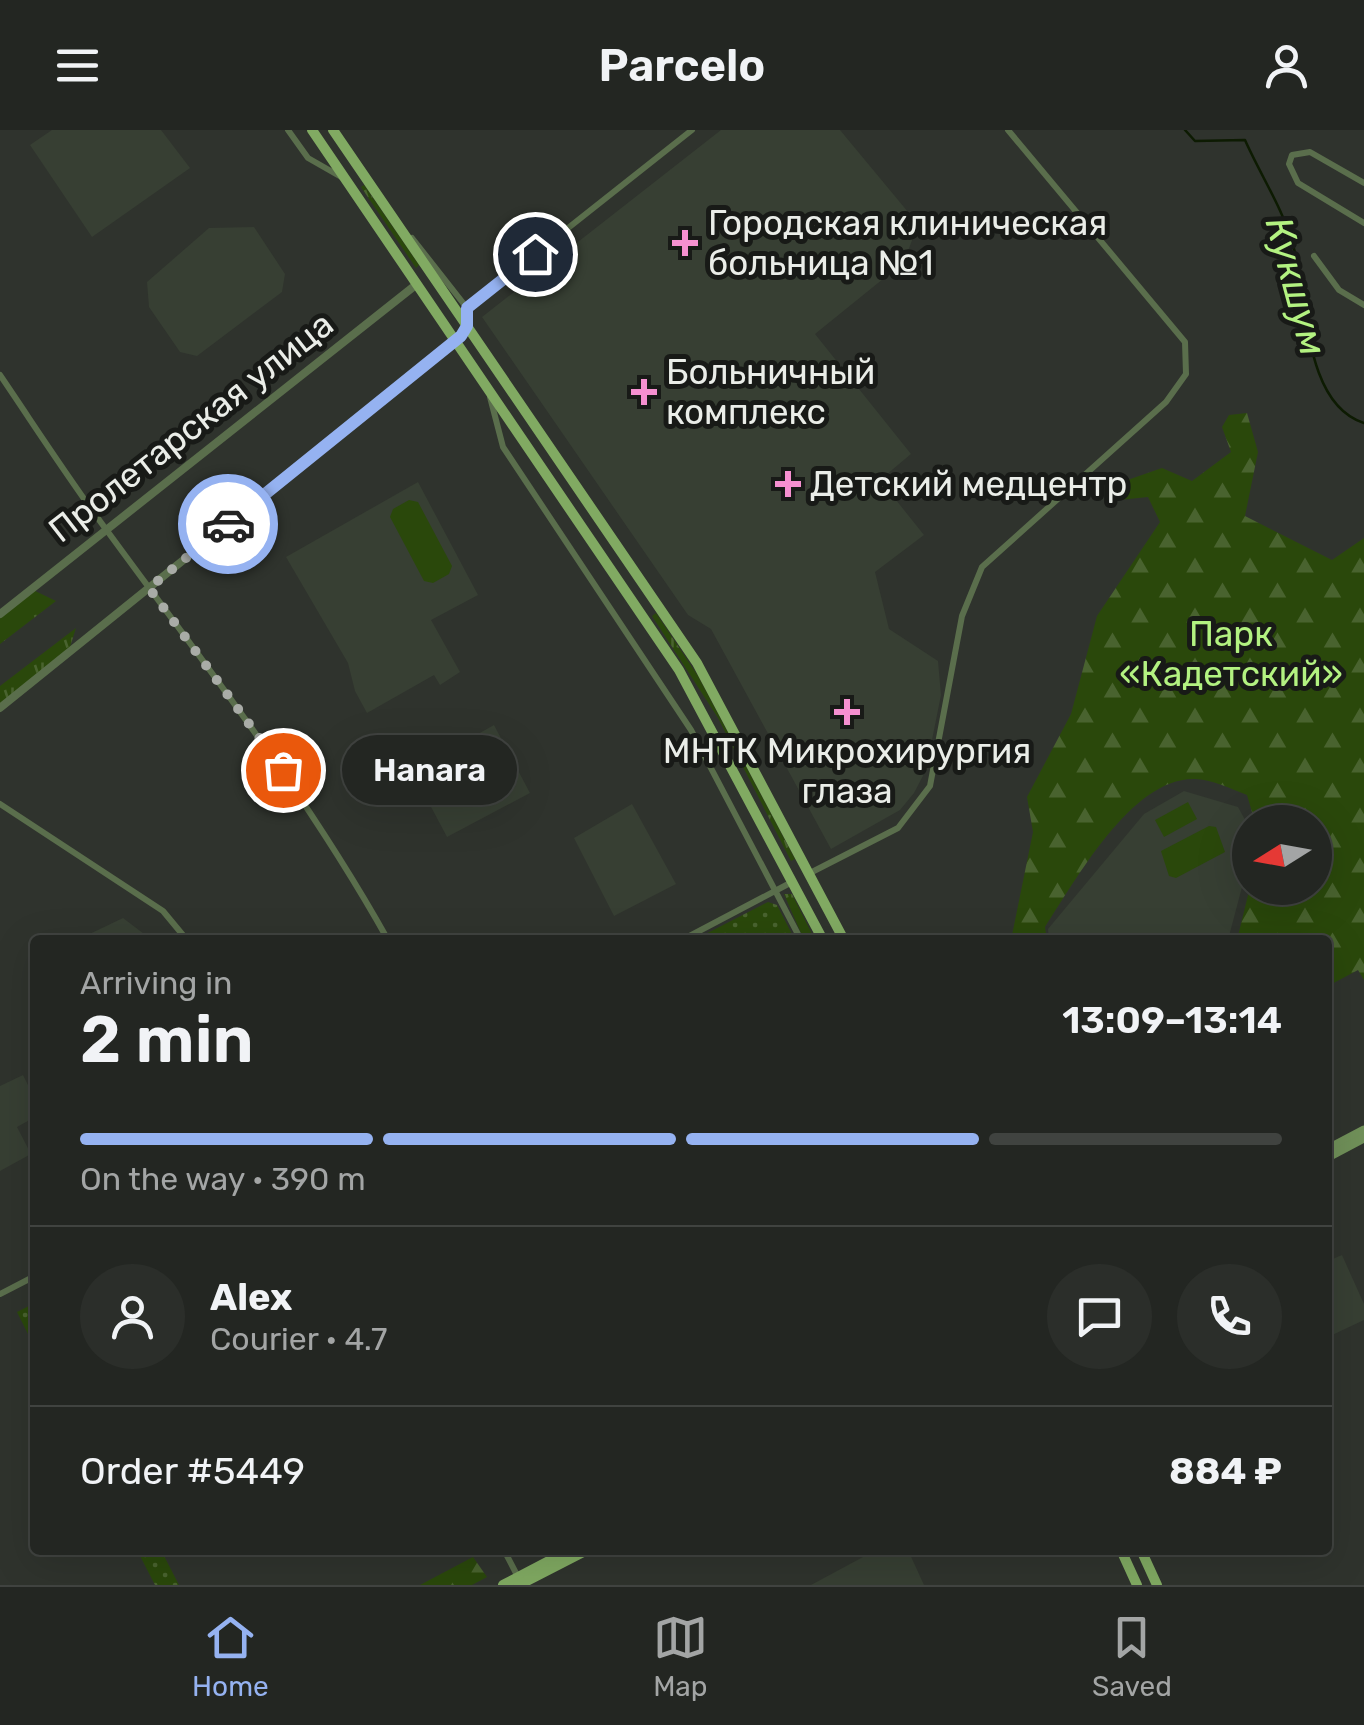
<!DOCTYPE html>
<meta charset="utf-8">
<style>
body{margin:0;font-family:Rubik,sans-serif;background:#2b2e2a;color:#f1f3f6;height:100vh;display:flex;flex-direction:column;font-size:38px;white-space:nowrap}
*{box-sizing:border-box;margin:0}
p{font-size:32px;color:#a3a5a5}
.icon{flex:none;width:55px;height:55px;fill:none;stroke:currentColor;stroke-width:2;stroke-linecap:round;stroke-linejoin:round}
.map{position:relative;flex:1;overflow:hidden}
.sheet{position:absolute;left:30px;top:805px;width:1302px;height:620px;display:flex;flex-direction:column;background:#232622;border-radius:10px;box-shadow:0 10px 40px #0002,0 0 0 2px #404340}
.sheet>*{flex:none}
.needle{width:65px;rotate:259deg}
.tools{position:absolute;left:1232px;top:675px;display:grid;gap:20px}
.tools a{display:grid;place-items:center;width:100px;height:100px;border-radius:50%;background:#232622;box-shadow:0 10px 40px #0002,0 0 0 2px #404340;font-size:50px}
.pin{position:absolute;display:grid;place-items:center;width:85px;height:85px;color:#fff;margin:-42px;border:5px solid #fff;border-radius:50%;box-shadow:0 2px 10px #0007}
.courier{position:absolute;display:grid;place-items:center;width:100px;height:100px;margin:-50px;border:8px solid #95b2f1;border-radius:50%;background:#fff;color:#222;box-shadow:0 2px 12px #0007}
.bubble{position:absolute;height:70px;border-radius:35px;background:#232622;box-shadow:0 10px 40px #0002,0 0 0 2px #404340;font-size:32px;font-weight:600;line-height:70px;text-align:center}
.summary em{font-style:normal;font-weight:600}
.summary div{display:flex;flex-direction:column-reverse}
.summary{display:flex;align-items:center;justify-content:space-between;height:170px;padding:0 50px}
h1{font-size:65px;font-weight:600;line-height:75px}
.bar{display:grid;grid-template-columns:repeat(4,1fr);gap:15px 10px;align-content:center;height:120px;padding:0 50px}
.bar i{height:12px;border-radius:8px;background:#404340}
.bar .active{background:#95b2f1}
.bar p{grid-column:span 4}
.line{display:flex;align-items:center;gap:25px;padding:0 50px;border-top:2px solid #404340}
.line div{flex:1}
.round{display:grid;place-items:center;flex:none;width:105px;height:105px;border-radius:52px;background:#2b2e2a}
header{display:flex;justify-content:space-between;align-items:center;height:130px;padding:0 50px;background:#232622;font-size:45px;font-weight:600}
.dock{display:flex;justify-content:space-around;align-items:center;height:140px;border-top:2px solid #404340;background:#232622;font-size:28px;color:#a3a5a5}
.dock a{display:grid;justify-items:center;gap:5px}
.dock .active{color:#95b2f1}
.map>svg:first-child{display:block}
.built{fill:#373f33}
.grass{fill:url(#grass-tufts)}
.forest{fill:url(#forest-firs)}
.park{fill:url(#park-dots)}
.pitch{fill:#2a480b}
.lines{fill:none;stroke-linecap:round;stroke-linejoin:round}
.stream{stroke:#0d1b02;stroke-width:2.5}
.minor{stroke:#5a6e4c;stroke-width:6}
.tertiary{stroke:#5a6e4c;stroke-width:8}
.secondary{stroke:#709059;stroke-width:9}
.primary{stroke:#81aa62;stroke-width:10}
.done{stroke:#a9aca7;stroke-width:10;stroke-dasharray:0 18}
.route{stroke:#95b2f1;stroke-width:12}
.poi-dot{fill:#f690d0;stroke:#181a17;stroke-width:4}
.labels{text-anchor:middle;dominant-baseline:central;stroke-width:10;stroke-linejoin:round;paint-order:stroke}
.poi-label{font-size:35px;fill:#eaede8;stroke:#181a17;text-anchor:start}
.street-label{font-size:35px;fill:#eaede8;stroke:#181a17}
.park-label{font-size:35px;fill:#b3f281;stroke:#181a17}
.water-label{font-size:38px;font-style:italic;fill:#b3f281;stroke:#181a17}
</style>
<header><svg class="icon" aria-label="menu" viewBox="0 0 24 24"><path d="M4 6h16M4 12h16M4 18h16"/></svg>Parcelo<svg class="icon" aria-label="person" viewBox="0 0 24 24"><circle cx="12" cy="8" r="4"/><path d="M4 21q1-7 8-7t8 7"/></svg></header>
<div class="map">
<svg width="1364" height="1455" viewBox="0 0 1364 1455">
<defs>
<pattern id="grass-tufts" width="24" height="20" patternUnits="userSpaceOnUse" patternTransform="scale(2.5)"><rect width="24" height="20" fill="#2a480b"/><path d="M3 7l-1-3M5 7V3M7 7l1-3M15 17l-1-3M17 17v-4M19 17l1-3" fill="none" stroke="#49632f"/></pattern>
<pattern id="forest-firs" width="22" height="20" patternUnits="userSpaceOnUse" patternTransform="scale(2.5)"><rect width="22" height="20" fill="#2a480b"/><path d="M5 1l3.5 6h-7zM16 11l3.5 6h-7z" fill="#49632f"/></pattern>
<pattern id="park-dots" width="8" height="8" patternUnits="userSpaceOnUse" patternTransform="scale(2.5)"><rect width="8" height="8" fill="#2a480b"/><path d="M2 2h.1M6 6h.1" fill="none" stroke="#49632f" stroke-width="1.8" stroke-linecap="round"/></pattern>
</defs>
<rect width="100%" height="100%" fill="#2f332d"/>
<g class="built">
<path d="M 52,0 L 161,0 L 190,38 L 92,107 L 30,15 Z"/>
<path d="M 721,0 L 840,0 L 918,94 L 904,132 L 815,204 L 911,324 L 880,350 L 924,405 L 875,442 L 889,499 L 938,531 L 941,565 L 926,640 L 914,663 L 900,680 L 831,719 L 711,499 L 688,485 L 482,187 Z"/>
<path d="M 254,97 L 285,144 L 282,162 L 197,226 L 180,222 L 149,177 L 147,152 L 209,98 Z"/>
<path d="M 418,352 L 478,465 L 431,490 L 460,542 L 440,555 L 434,545 L 367,583 L 355,561 L 348,533 L 286,427 Z"/>
<path d="M 494,595 L 530,663 L 447,707 L 412,641 Z"/>
<path d="M 1184,661 L 1238,677 L 1250,699 L 1250,727 L 1228,810 L 1049,810 L 1048,799 L 1144,684 Z"/>
<path d="M 632,674 L 676,754 L 614,786 L 574,708 Z"/>
<path d="M 123,788 L 152,810 L 77,810 Z"/>
<path d="M 23,945 L 35,969 L 35,987 L 17,997 L 31,1024 L 0,1041 L 0,956 Z"/>
<path d="M 1342,1125 L 1364,1174 L 1364,1190 L 1328,1207 L 1328,1131 Z"/>
<path d="M 876,1420 L 908,1420 L 924,1455 L 811,1455 Z"/>
</g>
<g class="grass">
<path d="M 364,55 L 419,135 L 416,138 L 361,57 Z"/>
<path d="M 31,459 L 56,471 L 0,514 L 0,484 Z"/>
<path d="M 656,483 L 698,546 L 795,729 L 791,731 L 718,588 L 652,486 Z"/>
<path d="M 76,498 L 68,523 L 0,577 L 0,556 Z"/>
<path d="M 784,764 L 792,764 L 815,810 L 804,810 Z"/>
</g>
<g class="forest">
<path d="M 1247,283 L 1258,322 L 1245,386 L 1332,430 L 1364,408 L 1364,850 L 1358,840 L 1328,856 L 1328,810 L 1237,810 L 1250,757 L 1315,758 L 1315,692 L 1255,692 L 1247,665 C 1231,659 1211,649 1195,649 C 1132,647 1076,750 1045,797 L 1047,810 L 1011,810 L 1033,702 L 1027,667 L 1071,584 L 1097,486 L 1160,392 L 1148,367 L 1119,370 L 1116,354 L 1162,338 L 1192,351 L 1231,322 L 1222,297 L 1229,285 Z"/>
<path d="M 473,1427 L 487,1447 L 472,1455 L 420,1455 Z"/>
</g>
<g class="park">
<path d="M 768,772 L 777,775 L 795,810 L 694,810 Z"/>
<path d="M 35,1173 L 35,1218 L 17,1182 Z"/>
<path d="M 137,1420 L 161,1420 L 179,1455 L 155,1455 Z"/>
</g>
<g class="pitch">
<path d="M 409,370 L 418,372 L 452,436 L 449,444 L 433,453 L 424,451 L 390,387 L 393,379 Z"/>
<path d="M 1188,672 L 1197,689 L 1164,707 L 1155,690 Z"/>
<path d="M 1209,696 L 1216,697 L 1225,722 L 1176,748 L 1169,746 L 1161,721 Z"/>
</g>
<g class="lines">
<path class="stream" d="M 1185,0 L 1195,11 L 1245,10 C 1260,44 1283,79 1293,115 C 1308,165 1302,273 1364,293"/>
<g class="minor">
<path d="M 288,0 L 308,28 L 343,48"/>
<path d="M 1364,53 L 1310,22 L 1292,25 L 1289,34 L 1298,53 L 1364,93"/>
<path d="M 412,108 L 467,178"/>
<path d="M 1314,126 L 1339,160 L 1364,175"/>
<path d="M 467,178 L 692,0"/>
<path d="M 0,245 C 36,298 70,351 108,402 C 206,536 307,665 388,810"/>
<path d="M 490,267 L 503,317 L 691,600 L 801,810"/>
<path d="M 0,674 L 163,781 L 187,810"/>
<path d="M 810,743 L 898,698 L 930,656 L 962,486 L 982,437 L 1166,272 L 1186,244 L 1185,212 L 1008,0"/>
<path d="M 682,810 L 792,752"/>
<path d="M 0,1164 L 35,1146"/>
<path d="M 504,1420 L 518,1447"/>
</g>
<g class="tertiary">
<path d="M 0,484 L 417,154"/>
<path d="M 0,578 L 455,211"/>
</g>
<g class="secondary">
<path d="M 1328,1019 L 1364,1000"/>
<path d="M 1328,1027 L 1364,1008"/>
</g>
<g class="primary">
<path d="M 312,0 L 679,540 L 823,810"/>
<path d="M 333,0 L 697,533 L 844,810"/>
<path d="M 1121,1420 L 1137,1455"/>
<path d="M 1141,1420 L 1157,1455"/>
<path d="M 503,1455 L 570,1420"/>
<path d="M 519,1455 L 587,1420"/>
</g>
</g>
<g class="lines">
<path class="done" d="M 228,394 L 149,458 L 283,640"/>
<path class="route" d="M 228,394 L 461,206 L 467,196 L 467,178 L 535,124"/>
</g>
<g class="poi-dot">
<path d="M680 98h10v10h10v10h-10v10h-10v-10h-10v-10h10z"/>
<path d="M639 247h10v10h10v10h-10v10h-10v-10h-10v-10h10z"/>
<path d="M783 339h10v10h10v10h-10v10h-10v-10h-10v-10h10z"/>
<path d="M842 567h10v10h10v10h-10v10h-10v-10h-10v-10h10z"/>
</g>
<g class="labels">
<g class="poi-label">
<text x="708" y="93">Городская клиническая<tspan x="708" dy="40">больница №1</tspan></text>
<text x="666" y="242">Больничный<tspan x="666" dy="40">комплекс</tspan></text>
<text x="810" y="354">Детский медцентр</text>
<text x="847" y="621" text-anchor="middle">МНТК Микрохирургия<tspan x="847" dy="40">глаза</tspan></text>
</g>
<g class="street-label">
<text transform="translate(191 297) rotate(-38)">Пролетарская улица</text>
</g>
<g class="park-label">
<text x="1231" y="504">Парк<tspan x="1231" dy="40">«Кадетский»</tspan></text>
</g>
<g class="water-label">
<text transform="translate(1296 156) rotate(75)">Кукшум</text>
</g>
</g>
</svg>
<div class="tools">
<a><svg class="needle" viewBox="-14 -14 28 28"><path d="M0-13l5 13h-10z" fill="#e53935"/><path d="M0 13l5-13h-10z" fill="#a3a5a5"/></svg></a>
</div>
<div class="pin" style="left:283px;top:640px;background:#ea580c"><svg class="icon" aria-label="bag" viewBox="0 0 24 24"><path d="M5 8h14l-1 12H6zM9 8a3 3 0 0 1 6 0"/></svg></div>
<div class="pin" style="left:535px;top:124px;background:#1f2937"><svg class="icon" aria-label="home" viewBox="0 0 24 24"><path d="M3 11l9-7 9 7M6 9v11h12V9"/></svg></div>
<div class="courier" style="left:228px;top:394px"><svg class="icon" aria-label="car" viewBox="0 0 24 24"><path d="M5 17H2v-5l4-1 3-4h7l3 4 3 1v5h-3M9 17h6M6 11h13"/><circle cx="7" cy="17" r="2"/><circle cx="17" cy="17" r="2"/></svg></div>
<div class="bubble" style="left:342px;top:605px;width:175px">Hanara</div>
<section class="sheet">
<div class="summary"><div><h1>2 min</h1><p>Arriving in</p></div><em>13:09–13:14</em></div>
<div class="bar"><i class="active"></i><i class="active"></i><i class="active"></i><i></i><p>On the way · 390 m</p></div>
<div class="line" style="height:180px"><a class="round"><svg class="icon" aria-label="person" viewBox="0 0 24 24"><circle cx="12" cy="8" r="4"/><path d="M4 21q1-7 8-7t8 7"/></svg></a><div><b>Alex</b><p>Courier · 4.7</p></div><a class="round"><svg class="icon" aria-label="chat" viewBox="0 0 24 24"><path d="M4 5h16v11H9l-5 4z"/></svg></a><a class="round"><svg class="icon" aria-label="phone" viewBox="0 0 24 24"><path d="M5 4h4l2 5-3 2q2 4 5 5l2-3 5 2v4C11 20 4 13 5 4z"/></svg></a></div>
<div class="line" style="height:130px"><div>Order #5449</div><b>884 ₽</b></div>
</section>
</div>
<nav class="dock">
<a class="active"><svg class="icon" aria-label="home" viewBox="0 0 24 24"><path d="M3 11l9-7 9 7M6 9v11h12V9"/></svg>Home</a>
<a><svg class="icon" aria-label="map" viewBox="0 0 24 24"><path d="M3 6l6-2 6 2 6-2v14l-6 2-6-2-6 2zM9 4v14M15 6v14"/></svg>Map</a>
<a><svg class="icon" aria-label="saved" viewBox="0 0 24 24"><path d="M7 4h10v16l-5-4-5 4z"/></svg>Saved</a>
</nav>
